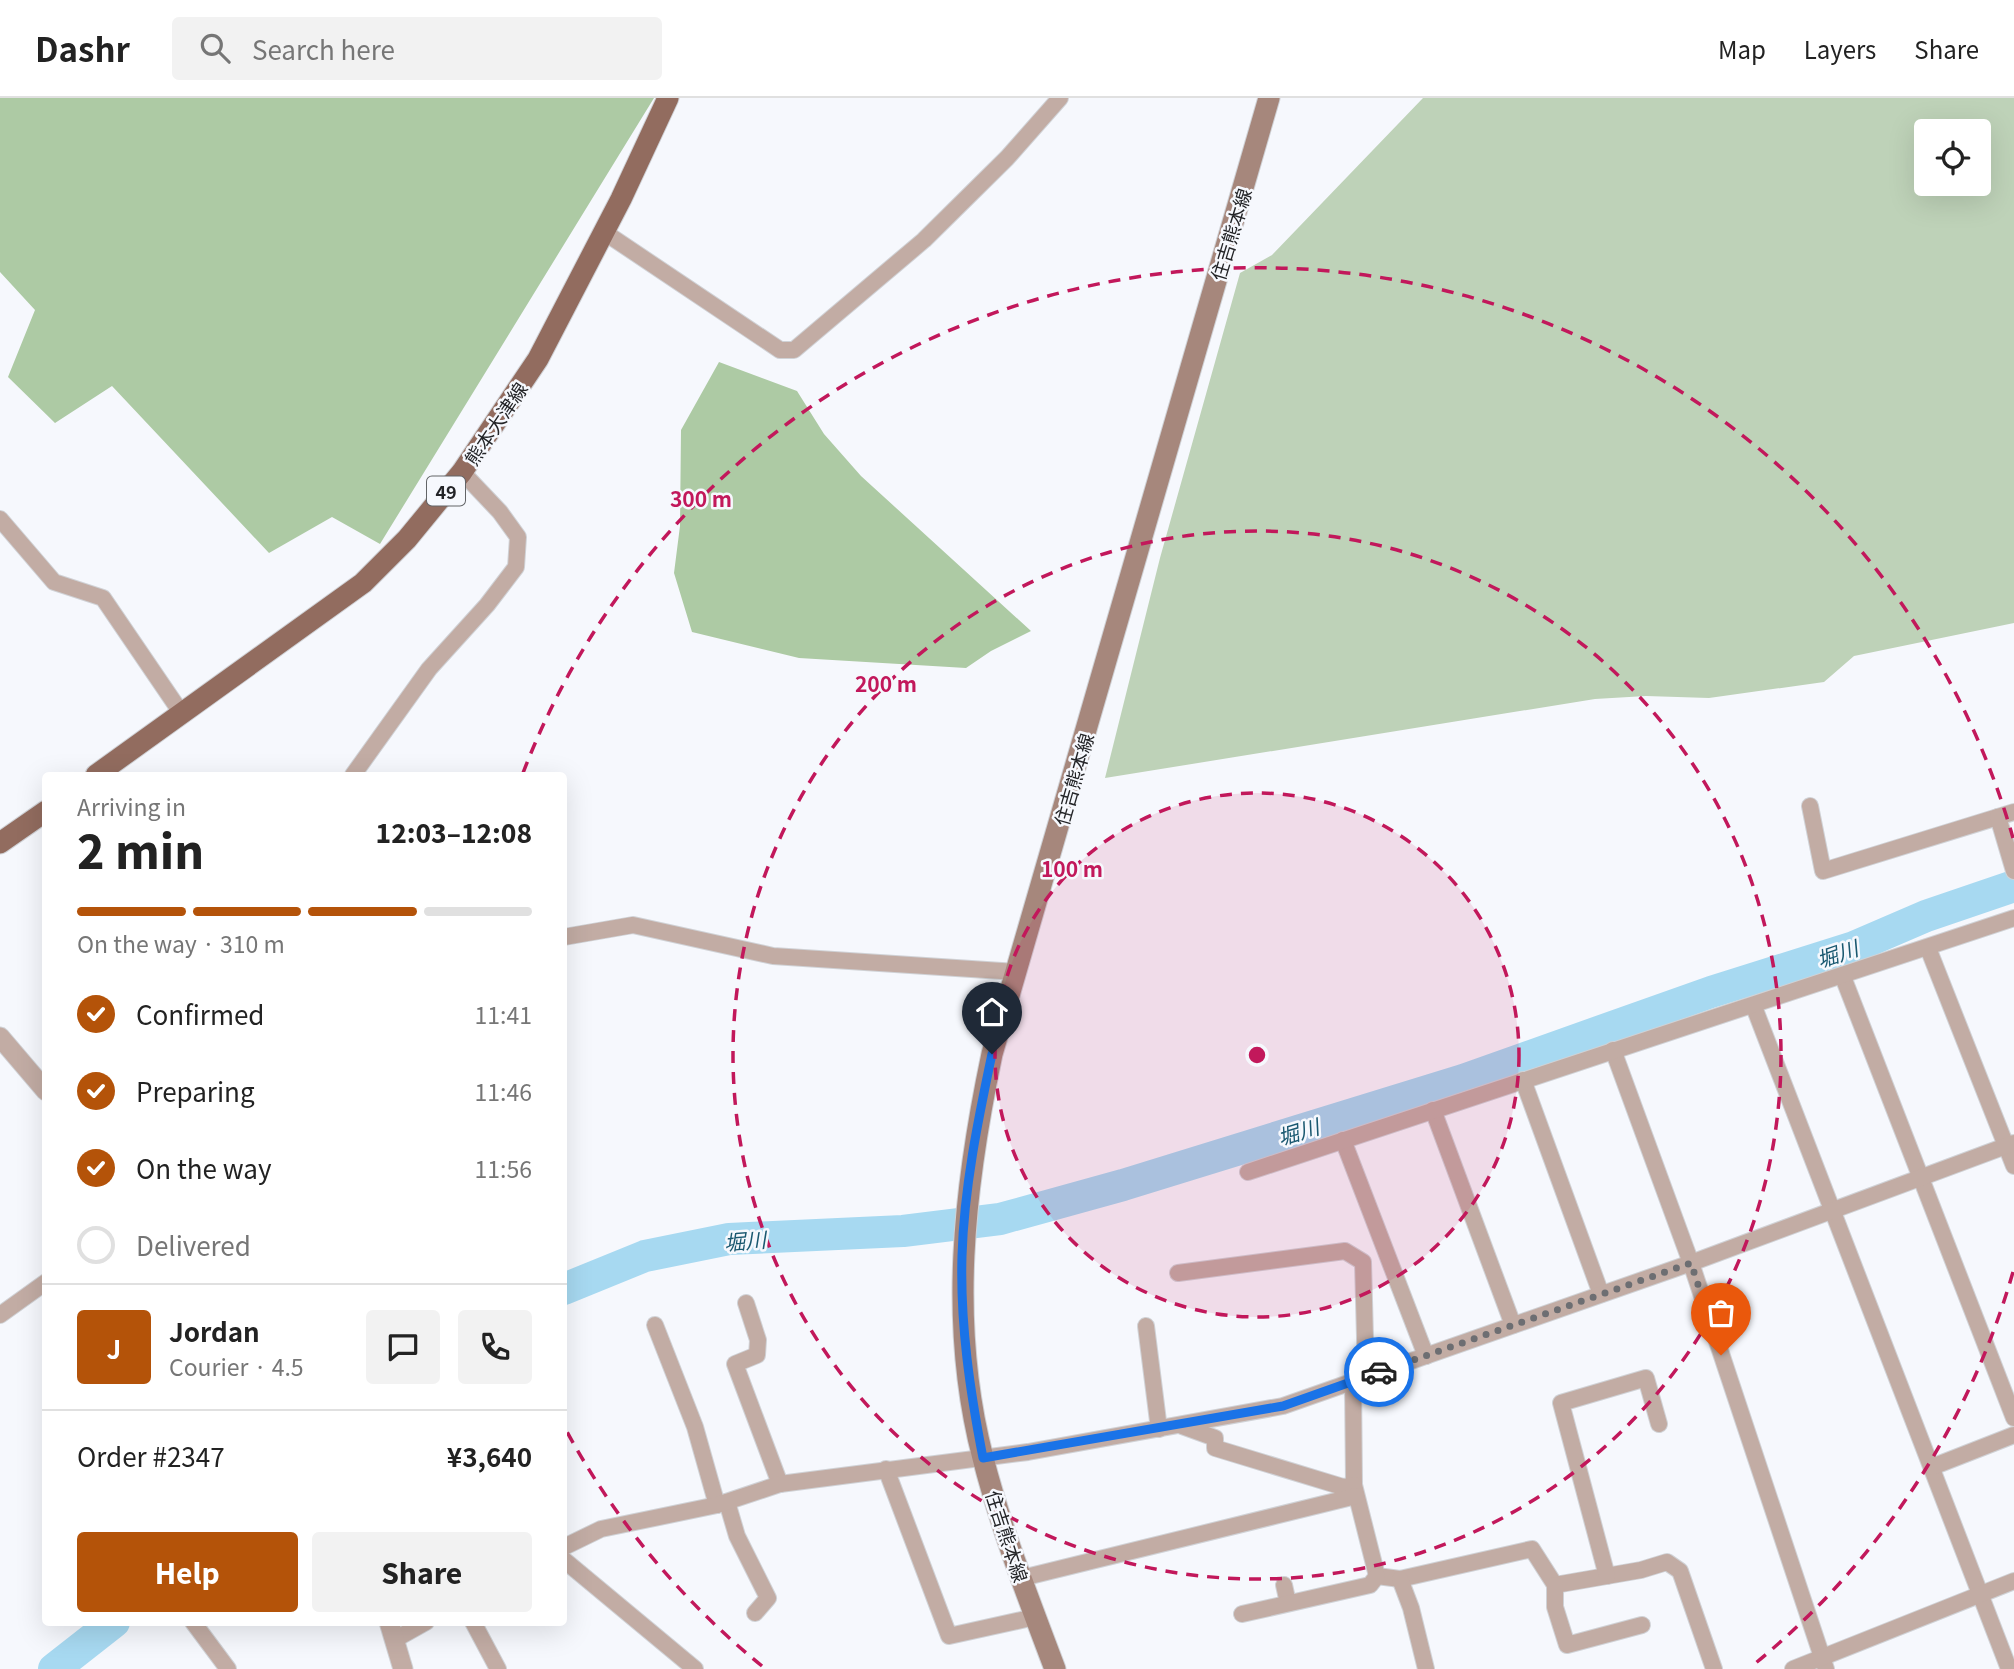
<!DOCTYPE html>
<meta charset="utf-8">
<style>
body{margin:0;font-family:Georgia,"Noto Sans JP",serif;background:#f2f2f2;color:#222;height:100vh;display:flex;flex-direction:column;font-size:26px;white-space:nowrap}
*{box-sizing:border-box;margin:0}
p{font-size:23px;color:#767676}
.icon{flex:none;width:38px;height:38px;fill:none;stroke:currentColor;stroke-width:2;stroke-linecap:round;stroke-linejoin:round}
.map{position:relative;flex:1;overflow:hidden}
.side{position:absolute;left:42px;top:674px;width:525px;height:854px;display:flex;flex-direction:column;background:#fff;border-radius:7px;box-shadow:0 7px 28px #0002}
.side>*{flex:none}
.fabs{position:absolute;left:1914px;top:21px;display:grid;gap:14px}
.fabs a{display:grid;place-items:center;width:77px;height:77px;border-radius:7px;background:#fff;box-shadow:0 7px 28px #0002;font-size:35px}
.pin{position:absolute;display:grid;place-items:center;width:60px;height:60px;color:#fff;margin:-72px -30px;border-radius:50% 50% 50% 0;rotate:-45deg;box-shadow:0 0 7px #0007}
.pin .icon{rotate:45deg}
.courier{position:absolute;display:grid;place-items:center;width:70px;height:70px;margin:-35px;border:5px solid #1a73e8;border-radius:50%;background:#fff;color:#222;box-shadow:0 2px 9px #0007}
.head em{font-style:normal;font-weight:800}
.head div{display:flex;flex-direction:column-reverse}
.head{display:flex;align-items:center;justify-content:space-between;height:119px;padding:0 35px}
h1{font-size:46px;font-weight:800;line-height:52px}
.bar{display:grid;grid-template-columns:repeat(4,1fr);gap:10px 7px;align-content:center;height:84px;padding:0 35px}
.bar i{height:9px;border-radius:5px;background:#e0e0e0}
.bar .current{background:#b45309}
.bar p{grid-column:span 4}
.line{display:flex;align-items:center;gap:18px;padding:0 35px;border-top:2px solid #e0e0e0}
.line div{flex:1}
.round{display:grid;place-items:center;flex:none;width:74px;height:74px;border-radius:7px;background:#f2f2f2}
ol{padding:0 35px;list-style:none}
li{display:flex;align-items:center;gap:21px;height:77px}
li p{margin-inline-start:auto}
li .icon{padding:7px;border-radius:50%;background:#b45309;color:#fff;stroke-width:4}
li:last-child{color:#767676}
li i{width:38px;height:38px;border:4px solid #e0e0e0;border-radius:50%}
.action{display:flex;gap:14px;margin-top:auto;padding:14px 35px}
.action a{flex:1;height:80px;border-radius:7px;background:#b45309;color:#fff;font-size:28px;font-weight:800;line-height:80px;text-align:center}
.action a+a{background:#f2f2f2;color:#222}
header{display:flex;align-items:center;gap:42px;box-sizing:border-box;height:98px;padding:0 35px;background:#fff;border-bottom:2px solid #e0e0e0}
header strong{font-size:33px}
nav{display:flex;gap:38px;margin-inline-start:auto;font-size:24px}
.search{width:490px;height:63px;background:#f2f2f2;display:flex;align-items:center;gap:18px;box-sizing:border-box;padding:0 24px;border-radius:7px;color:#767676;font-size:26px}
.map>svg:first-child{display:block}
.green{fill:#bed2b8;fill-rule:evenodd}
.forest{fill:#adcaa4}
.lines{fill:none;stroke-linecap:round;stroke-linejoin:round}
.river{stroke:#a7d9f1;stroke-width:32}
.minor-casing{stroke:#d0d2d6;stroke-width:18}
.tertiary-casing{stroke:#d0d2d6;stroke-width:21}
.secondary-casing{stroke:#d0d2d6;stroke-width:23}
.primary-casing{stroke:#d0d2d6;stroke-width:23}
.minor{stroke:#c2aca4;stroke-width:16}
.tertiary{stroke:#c2aca4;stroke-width:19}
.secondary{stroke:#a6877c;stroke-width:21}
.primary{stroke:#926c5f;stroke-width:21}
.done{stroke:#6d6e72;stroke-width:7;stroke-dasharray:0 12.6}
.route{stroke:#1a73e8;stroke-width:9}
.ring{fill:none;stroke:#c2185b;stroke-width:3.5;stroke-dasharray:12 9}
.labels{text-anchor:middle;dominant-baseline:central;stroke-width:5;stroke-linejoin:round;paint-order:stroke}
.shield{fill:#f6f8fd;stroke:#626467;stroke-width:2}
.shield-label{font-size:18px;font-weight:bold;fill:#232427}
.street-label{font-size:19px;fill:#232427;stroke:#f6f8fd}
.water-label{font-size:21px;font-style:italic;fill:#1a5870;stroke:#f6f8fd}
.centre{fill:#c2185b;stroke:#f6f8fd;stroke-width:3.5}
.ring-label{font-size:21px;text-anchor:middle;font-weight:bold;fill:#c2185b;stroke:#f6f8fd;stroke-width:5;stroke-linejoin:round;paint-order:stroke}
</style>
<header>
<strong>Dashr</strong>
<div class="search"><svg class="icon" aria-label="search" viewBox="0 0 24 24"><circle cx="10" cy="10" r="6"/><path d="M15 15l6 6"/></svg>Search here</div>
<nav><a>Map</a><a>Layers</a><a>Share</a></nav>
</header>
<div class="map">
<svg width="2014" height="1571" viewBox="0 0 2014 1571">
<rect width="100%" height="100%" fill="#f6f8fd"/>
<path class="green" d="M 1423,0 L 2014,0 L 2014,525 L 1854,558 L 1824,584 L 1709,600 L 1646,598 L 1595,601 L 1105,680 L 1160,460 L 1240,175 L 1272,157 ZM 1927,33 L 1979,33 L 1979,86 L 1927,86 Z"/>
<g class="forest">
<path d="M 0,0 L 654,0 L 380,446 L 332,419 L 269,455 L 112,288 L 55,325 L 8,279 L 35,212 L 0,174 Z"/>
<path d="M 719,264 L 797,293 L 824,336 L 861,378 L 1031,533 L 991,553 L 966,570 L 799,560 L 692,534 L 674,475 L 680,428 L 681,332 Z"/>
</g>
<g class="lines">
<g class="river">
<path d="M 564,1191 L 645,1158 L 729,1141 L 903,1133 L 1000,1121 L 1123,1087 L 1463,982 L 1711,894 L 1854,849 L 1926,818 L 2014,788"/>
<path d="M 54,1571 L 114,1524"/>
</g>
<defs>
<g id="minor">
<path d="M 604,134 L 780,252 L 794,252 L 924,142 L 1007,60 L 1060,0"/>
<path d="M 0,421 L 54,484 L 103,500 L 182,616"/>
<path d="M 353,677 L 429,571 L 487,507 L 516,469 L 518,439 L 500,414 L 462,374"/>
<path d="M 1810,708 L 1823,773 L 2014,714"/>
<path d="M 1998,719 L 2014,773"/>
<path d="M 564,839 L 633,827 L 773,858 L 1017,874"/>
<path d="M 1928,850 L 2014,1068"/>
<path d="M 1843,879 L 2014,1320"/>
<path d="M 1754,909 L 2009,1571"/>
<path d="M 1613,952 L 1691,1165 L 1826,1571"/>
<path d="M 1523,982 L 1601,1196"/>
<path d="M 1433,1012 L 1513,1227"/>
<path d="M 1343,1042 L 1426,1258"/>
<path d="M 1248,1074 L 2014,820"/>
<path d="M 1178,1175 L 1345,1153 L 1363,1164 L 1366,1278"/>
<path d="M 746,1205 L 758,1242 L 757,1257 L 735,1266 L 780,1386"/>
<path d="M 0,1217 L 46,1184"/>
<path d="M 655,1227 L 695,1329 L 717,1407"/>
<path d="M 1146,1228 L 1159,1331"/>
<path d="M 1353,1283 L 1354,1387"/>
<path d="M 1182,1328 L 1215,1340 L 1215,1350 L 1343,1389 L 1354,1387 L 1377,1478 L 1400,1481 L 1532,1451 L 1555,1487 L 1641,1472 L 1667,1464 L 1680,1473 L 1714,1571"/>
<path d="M 1932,1369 L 2014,1337"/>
<path d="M 886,1371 L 949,1538 L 1035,1519"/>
<path d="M 727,1404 L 737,1438 L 768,1500 L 755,1515"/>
<path d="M 564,1449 L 601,1431 L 717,1407 L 780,1386 L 1028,1354 L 1283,1308 L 1691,1165 L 2014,1045"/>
<path d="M 564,1462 L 695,1571"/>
<path d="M 1607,1478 L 1561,1305 L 1646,1280 L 1659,1326"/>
<path d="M 1022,1480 L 1356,1398"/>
<path d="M 1400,1481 L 1411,1510 L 1426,1571"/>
<path d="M 1284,1487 L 1288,1505"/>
<path d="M 1555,1487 L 1555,1509 L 1567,1547 L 1642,1527"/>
<path d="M 1242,1516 L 1370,1487 L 1377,1478"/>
<path d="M 193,1524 L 228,1571"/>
<path d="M 473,1524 L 498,1571"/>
<path d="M 394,1542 L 426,1524"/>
<path d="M 1793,1571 L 2014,1483"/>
</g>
<g id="tertiary">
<path d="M 0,939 L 46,993"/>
<path d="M 389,1524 L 403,1571"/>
</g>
<path id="secondary" d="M 1055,1571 C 1029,1502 1001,1431 983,1360 C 948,1226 964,1089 992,956 L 1269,0"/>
<g id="primary">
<path d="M 96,677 L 363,485 L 407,441 L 462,374 L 538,261 L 621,101 L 668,0"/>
<path d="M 0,745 L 46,713"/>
</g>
</defs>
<use href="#minor" class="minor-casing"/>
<use href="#tertiary" class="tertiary-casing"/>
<use href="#secondary" class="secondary-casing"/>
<use href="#primary" class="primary-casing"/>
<use href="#minor" class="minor"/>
<use href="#tertiary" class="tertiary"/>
<use href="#secondary" class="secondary"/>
<use href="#primary" class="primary"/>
</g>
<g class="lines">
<path class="done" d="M 1379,1274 L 1691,1165 L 1721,1257"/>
<path class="route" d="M 992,956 C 978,1022 964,1090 962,1158 C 960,1226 970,1293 983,1360 L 1283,1308 L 1379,1274"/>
</g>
<circle cx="1257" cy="957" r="262" fill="#c2185b" fill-opacity=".12"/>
<g class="ring">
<circle cx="1257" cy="957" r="262"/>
<circle cx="1257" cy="957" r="524"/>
<path d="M2013 1174A786 786 0 0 1 1752 1568M762 1568A786 786 0 0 1 566 1332M523 675A786 786 0 0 1 2013 740"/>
</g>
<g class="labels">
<rect class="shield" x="427" y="378.5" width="38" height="29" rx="5"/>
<g class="shield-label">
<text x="446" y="393">49</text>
</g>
<g class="street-label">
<text transform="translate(1230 136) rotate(-73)">住吉熊本線</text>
<text transform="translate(495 325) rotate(-56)">熊本大津線</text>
<text transform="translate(1073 681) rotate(-74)">住吉熊本線</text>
<text transform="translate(1008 1438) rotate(72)">住吉熊本線</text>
</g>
<g class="water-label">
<text transform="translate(1837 855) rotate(-19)">堀川</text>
<text transform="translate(1298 1033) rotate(-17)">堀川</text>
<text transform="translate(745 1142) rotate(-5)">堀川</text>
</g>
</g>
<circle cx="1257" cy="957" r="10" class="centre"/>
<g class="ring-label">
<text x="701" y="409">300 m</text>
<text x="886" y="594">200 m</text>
<text x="1072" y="779">100 m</text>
</g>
</svg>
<div class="fabs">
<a><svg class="icon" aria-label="locate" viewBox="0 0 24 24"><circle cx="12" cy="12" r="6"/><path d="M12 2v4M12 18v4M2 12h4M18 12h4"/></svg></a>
</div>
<div class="pin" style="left:1721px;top:1257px;background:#ea580c"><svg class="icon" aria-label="bag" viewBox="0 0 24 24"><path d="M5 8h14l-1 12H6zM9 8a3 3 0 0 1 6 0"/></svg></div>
<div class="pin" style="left:992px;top:956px;background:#1f2937"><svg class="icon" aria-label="home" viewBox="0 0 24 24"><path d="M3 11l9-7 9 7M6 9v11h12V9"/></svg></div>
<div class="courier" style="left:1379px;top:1274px"><svg class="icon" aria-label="car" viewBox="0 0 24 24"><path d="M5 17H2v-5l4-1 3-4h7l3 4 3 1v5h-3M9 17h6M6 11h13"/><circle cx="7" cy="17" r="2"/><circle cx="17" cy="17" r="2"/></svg></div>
<section class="side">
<div class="head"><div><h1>2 min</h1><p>Arriving in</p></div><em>12:03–12:08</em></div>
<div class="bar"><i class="current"></i><i class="current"></i><i class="current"></i><i></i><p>On the way · 310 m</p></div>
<ol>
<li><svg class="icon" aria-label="check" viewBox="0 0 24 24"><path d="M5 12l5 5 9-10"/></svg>Confirmed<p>11:41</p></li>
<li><svg class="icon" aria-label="check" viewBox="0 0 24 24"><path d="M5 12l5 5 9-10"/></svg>Preparing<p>11:46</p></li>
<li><svg class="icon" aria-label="check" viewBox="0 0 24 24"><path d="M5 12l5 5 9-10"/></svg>On the way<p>11:56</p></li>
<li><i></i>Delivered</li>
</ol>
<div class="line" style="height:126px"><b class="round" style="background:#b45309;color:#fff">J</b><div><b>Jordan</b><p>Courier · 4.5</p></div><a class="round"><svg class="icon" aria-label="chat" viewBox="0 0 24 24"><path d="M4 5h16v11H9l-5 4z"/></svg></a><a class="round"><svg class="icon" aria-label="phone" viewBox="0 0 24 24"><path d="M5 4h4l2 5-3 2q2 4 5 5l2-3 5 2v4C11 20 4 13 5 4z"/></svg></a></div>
<div class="line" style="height:91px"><div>Order #2347</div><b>¥3,640</b></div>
<div class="action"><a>Help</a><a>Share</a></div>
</section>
</div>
